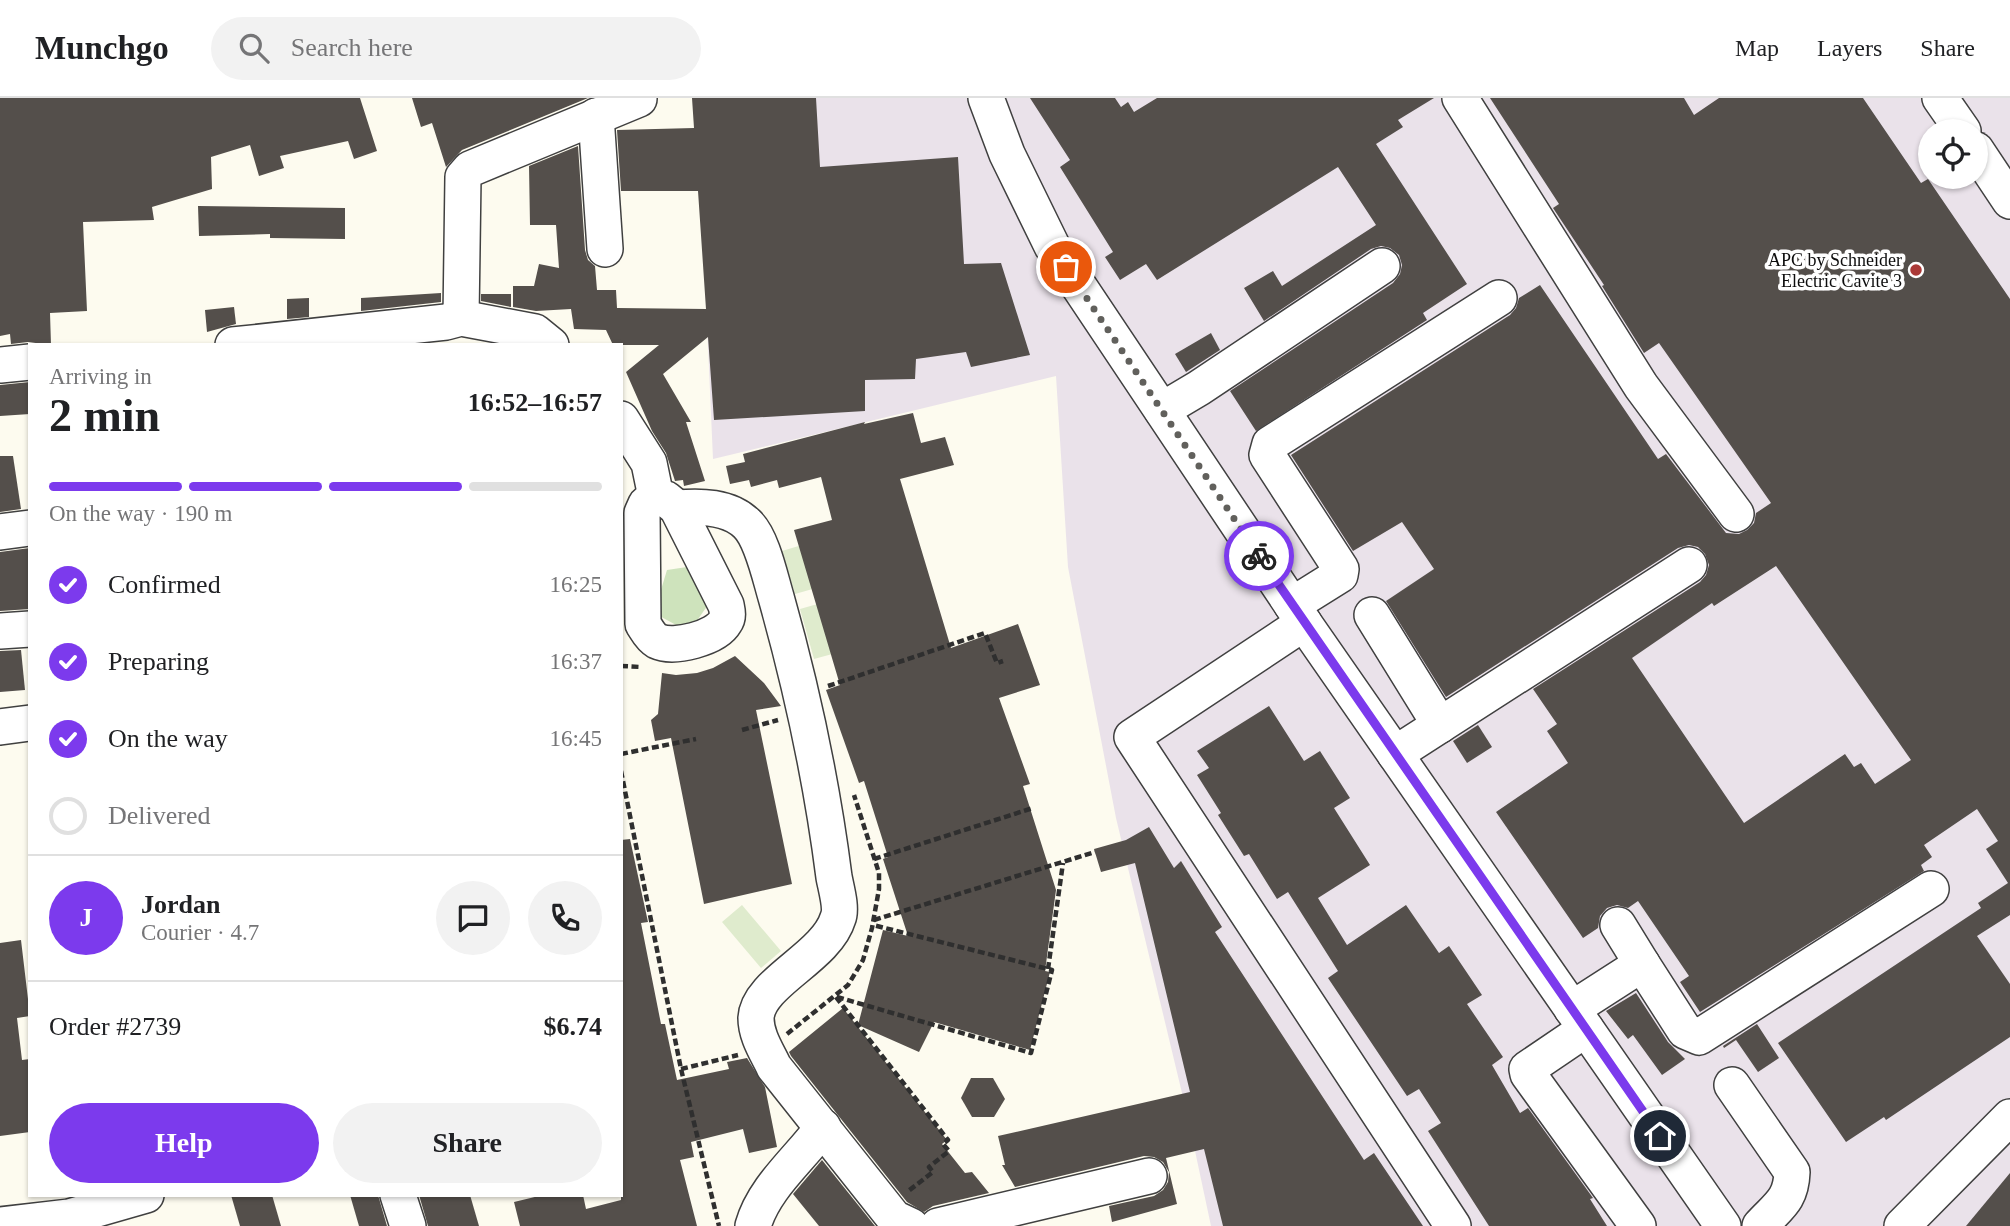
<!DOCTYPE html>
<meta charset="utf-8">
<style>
body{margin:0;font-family:Georgia,serif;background:#f2f2f2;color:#202124;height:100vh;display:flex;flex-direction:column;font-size:26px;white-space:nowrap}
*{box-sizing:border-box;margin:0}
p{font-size:23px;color:#757577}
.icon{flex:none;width:38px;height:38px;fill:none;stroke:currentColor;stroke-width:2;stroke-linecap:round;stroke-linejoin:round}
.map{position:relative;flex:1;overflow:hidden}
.drawer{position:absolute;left:28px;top:245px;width:595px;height:854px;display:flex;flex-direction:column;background:#fff;border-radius:0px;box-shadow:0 2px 5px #0004}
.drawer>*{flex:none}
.tools{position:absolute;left:1918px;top:21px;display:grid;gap:14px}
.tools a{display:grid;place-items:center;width:70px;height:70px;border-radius:50%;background:#fff;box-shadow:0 2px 5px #0004;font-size:35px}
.pin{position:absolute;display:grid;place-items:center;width:60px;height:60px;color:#fff;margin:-30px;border:4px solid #fff;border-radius:50%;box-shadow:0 2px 7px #0007}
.courier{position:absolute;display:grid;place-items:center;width:70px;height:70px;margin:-35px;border:5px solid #7c3aed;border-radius:50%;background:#fff;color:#222;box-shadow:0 2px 9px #0007}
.head em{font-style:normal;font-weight:700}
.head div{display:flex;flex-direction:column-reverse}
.head{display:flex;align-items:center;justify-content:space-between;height:119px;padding:0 21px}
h1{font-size:46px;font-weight:700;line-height:52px}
.bar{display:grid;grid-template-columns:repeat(4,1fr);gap:10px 7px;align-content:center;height:84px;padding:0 21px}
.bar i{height:9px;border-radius:5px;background:#e0e0e0}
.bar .current{background:#7c3aed}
.bar p{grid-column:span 4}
.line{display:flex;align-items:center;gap:18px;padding:0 21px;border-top:2px solid #e0e0e0}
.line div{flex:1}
.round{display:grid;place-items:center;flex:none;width:74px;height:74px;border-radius:37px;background:#f2f2f2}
ol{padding:0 21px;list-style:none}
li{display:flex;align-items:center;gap:21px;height:77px}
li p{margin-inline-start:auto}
li .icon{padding:7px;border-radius:50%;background:#7c3aed;color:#fff;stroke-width:4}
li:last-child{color:#757577}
li i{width:38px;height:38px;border:4px solid #e0e0e0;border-radius:50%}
.primary-button{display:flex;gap:14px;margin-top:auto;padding:14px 21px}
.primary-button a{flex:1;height:80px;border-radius:42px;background:#7c3aed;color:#fff;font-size:28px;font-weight:700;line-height:80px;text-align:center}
.primary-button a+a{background:#f2f2f2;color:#202124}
header{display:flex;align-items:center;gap:42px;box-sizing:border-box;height:98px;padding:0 35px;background:#fff;border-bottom:2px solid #e0e0e0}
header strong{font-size:33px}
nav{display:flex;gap:38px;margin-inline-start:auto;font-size:24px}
.search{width:490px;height:63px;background:#f2f2f2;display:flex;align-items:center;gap:18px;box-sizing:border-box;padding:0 24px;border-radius:38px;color:#757577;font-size:26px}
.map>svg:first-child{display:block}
.industrial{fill:#eae2ea;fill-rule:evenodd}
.green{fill:#cee3bc}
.pitch{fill:#dfebcd}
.building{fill:#544f4b;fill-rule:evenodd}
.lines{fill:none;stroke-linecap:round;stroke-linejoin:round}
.minor-casing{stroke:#404040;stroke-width:38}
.path{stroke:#2f2f2f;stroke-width:4.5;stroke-dasharray:7 3.5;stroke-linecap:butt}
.minor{stroke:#fff;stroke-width:35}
.done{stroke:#61605c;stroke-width:7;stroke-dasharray:0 12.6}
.route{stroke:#7c3aed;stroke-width:9}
.poi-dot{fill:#ab3937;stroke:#fff;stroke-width:2.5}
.labels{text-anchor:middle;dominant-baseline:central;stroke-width:7;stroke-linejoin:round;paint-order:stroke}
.poi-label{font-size:18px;fill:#0d0d0d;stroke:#fff;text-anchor:end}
</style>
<header>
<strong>Munchgo</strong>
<div class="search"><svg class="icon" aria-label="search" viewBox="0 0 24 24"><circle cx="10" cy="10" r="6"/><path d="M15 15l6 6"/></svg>Search here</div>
<nav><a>Map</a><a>Layers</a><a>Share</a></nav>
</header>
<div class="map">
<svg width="2010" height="1128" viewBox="0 0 2010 1128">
<rect width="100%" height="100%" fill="#fdfbef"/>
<path class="industrial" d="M 697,0 L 2010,0 L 2010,1128 L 1211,1128 L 1188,1020 L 1116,720 L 1068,469 L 1056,278 L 713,361 ZM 1930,33 L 1976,33 L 1976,79 L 1930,79 Z"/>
<path class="green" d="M 687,469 L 710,504 L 689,534 L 654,515 L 667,472 Z"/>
<g class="pitch">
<path d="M 802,447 L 816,490 L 795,496 L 782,453 Z"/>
<path d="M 821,505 L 836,555 L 814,561 L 800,511 Z"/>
<path d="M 742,807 L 781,853 L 761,870 L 722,824 Z"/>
</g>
<g class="building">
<path d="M 0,0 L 360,0 L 377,53 L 354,61 L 348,43 L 280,58 L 284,70 L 259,78 L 250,47 L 211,59 L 212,91 L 152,109 L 154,122 L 83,124 L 87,213 L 50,215 L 51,247 L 28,244 L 11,246 L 10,236 L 0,238 Z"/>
<path d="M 412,0 L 588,0 L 462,52 L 446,69 L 432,25 L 421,29 Z"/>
<path d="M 692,0 L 816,0 L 820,69 L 958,59 L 964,166 L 1001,165 L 1030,257 L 971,269 L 966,254 L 916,261 L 915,281 L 865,282 L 865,313 L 714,322 L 708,239 L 663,276 L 691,324 L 686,324 L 705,383 L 684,388 L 683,382 L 675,383 L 666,355 L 652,333 L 626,274 L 659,247 L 613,247 L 606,232 L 574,231 L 571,211 L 536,213 L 513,209 L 513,188 L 534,188 L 539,166 L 559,170 L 556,127 L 530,127 L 529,68 L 578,48 L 585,152 L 588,162 L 595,168 L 597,192 L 616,192 L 617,210 L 706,211 L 698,93 L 621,93 L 617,32 L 694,30 Z"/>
<path d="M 1030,0 L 1115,0 L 1121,9 L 1128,4 L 1134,14 L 1157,0 L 1434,0 L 1398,22 L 1403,29 L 1376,46 L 1467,186 L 1423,215 L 1427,222 L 1256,333 L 1230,293 L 1393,185 L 1400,176 L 1402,167 L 1399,157 L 1390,150 L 1381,148 L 1371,151 L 1264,223 L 1244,190 L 1273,173 L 1282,188 L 1376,127 L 1338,69 L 1157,182 L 1146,166 L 1120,182 L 1105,159 L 1113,154 L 1060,69 L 1070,62 Z"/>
<path d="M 1490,0 L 1684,0 L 1694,17 L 1719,0 L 1863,0 L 1921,85 L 1928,81 L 2010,201 L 2010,817 L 1977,838 L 2010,886 L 2010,939 L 1886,1022 L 1884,1019 L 1846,1044 L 1778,945 L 1981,810 L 1978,805 L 2008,785 L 1986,751 L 1998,743 L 1977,711 L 1924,747 L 1932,759 L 1921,767 L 1924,773 L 1700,914 L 1680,884 L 1689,878 L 1638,803 L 1628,810 L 1617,807 L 1607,810 L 1600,818 L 1598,830 L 1583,840 L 1496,714 L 1568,665 L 1547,633 L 1557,626 L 1533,591 L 1700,484 L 1706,477 L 1709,467 L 1705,456 L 1698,449 L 1689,447 L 1678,450 L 1446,599 L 1386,503 L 1434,471 L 1402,424 L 1353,453 L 1291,357 L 1510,217 L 1516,210 L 1519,200 L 1540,187 L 1658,361 L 1666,356 L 1726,435 L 1739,436 L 1747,432 L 1754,425 L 1756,415 L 1771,405 L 1659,245 L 1644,255 L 1602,188 L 1604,187 L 1553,110 L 1559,106 ZM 1776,468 L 1911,662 L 1875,686 L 1861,665 L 1854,669 L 1845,656 L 1744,725 L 1632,560 L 1712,505 L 1714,508 Z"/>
<path d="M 198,108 L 345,110 L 345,141 L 270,140 L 270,136 L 199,138 Z"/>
<path d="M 441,195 L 441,204 L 361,213 L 361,200 Z"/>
<path d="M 481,196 L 511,196 L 511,209 L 481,203 Z"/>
<path d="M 309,200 L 309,219 L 287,221 L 287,201 Z"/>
<path d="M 234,209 L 236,226 L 207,234 L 205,212 Z"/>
<path d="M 1211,235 L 1220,252 L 1186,274 L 1175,256 Z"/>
<path d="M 30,284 L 30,316 L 0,318 L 0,287 Z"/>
<path d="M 913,315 L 921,345 L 945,339 L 954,367 L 900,381 L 951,550 L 1018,526 L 1040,587 L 999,600 L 1030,686 L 1023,688 L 1056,792 L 1045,873 L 1050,874 L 1030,952 L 934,924 L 919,954 L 858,927 L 883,832 L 908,838 L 883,761 L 888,759 L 864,683 L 859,685 L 826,592 L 840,587 L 794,432 L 832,422 L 821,379 L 779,390 L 777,382 L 751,389 L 749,382 L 730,386 L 726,368 L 745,364 L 743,356 L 865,324 L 864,326 Z"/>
<path d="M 0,358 L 13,358 L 21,411 L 0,414 Z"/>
<path d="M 30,450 L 30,511 L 0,513 L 0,454 Z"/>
<path d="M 21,552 L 25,592 L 0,594 L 0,553 Z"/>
<path d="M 735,558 L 764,585 L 781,608 L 756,612 L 792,786 L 704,806 L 671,640 L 655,643 L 651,622 L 658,616 L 662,575 L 676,577 L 697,575 L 713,570 Z"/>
<path d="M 1269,608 L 1304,663 L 1320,653 L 1350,700 L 1334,710 L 1370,767 L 1318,800 L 1347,847 L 1406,807 L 1439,855 L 1449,848 L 1482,897 L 1467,906 L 1503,959 L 1492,967 L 1520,1015 L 1528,1010 L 1593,1100 L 1590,1101 L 1607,1128 L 1489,1128 L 1428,1033 L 1441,1025 L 1419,991 L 1407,998 L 1328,880 L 1338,873 L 1288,794 L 1277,801 L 1249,756 L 1244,758 L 1218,717 L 1221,715 L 1197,677 L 1209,670 L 1197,653 Z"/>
<path d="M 1478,627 L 1492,649 L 1467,665 L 1453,643 Z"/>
<path d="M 1149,729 L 1174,770 L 1181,763 L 1222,829 L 1215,834 L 1364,1062 L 1374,1055 L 1423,1128 L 1223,1128 L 1204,1051 L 1166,1060 L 1177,1106 L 1112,1124 L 1109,1108 L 1154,1098 L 1163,1092 L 1168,1084 L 1169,1074 L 1163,1064 L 1154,1059 L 1144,1058 L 1015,1089 L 1002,1067 L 1005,1067 L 998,1038 L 1190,994 L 1135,765 L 1101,774 L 1094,751 L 1126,742 Z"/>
<path d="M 630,741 L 648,824 L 641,825 L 661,926 L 665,926 L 677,982 L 729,971 L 727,964 L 747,960 L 765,989 L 777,1049 L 749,1055 L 743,1031 L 691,1044 L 694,1059 L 680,1062 L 697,1128 L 520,1128 L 514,1104 L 543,1097 L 583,1097 L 586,1111 L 621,1102 L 621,742 Z"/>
<path d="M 21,842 L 30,918 L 17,920 L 22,962 L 30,961 L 30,1034 L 0,1038 L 0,845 Z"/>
<path d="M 1636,895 L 1668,944 L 1685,961 L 1662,977 L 1633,937 L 1628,941 L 1606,913 Z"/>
<path d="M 843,910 L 947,1042 L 942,1046 L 965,1075 L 972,1074 L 989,1095 L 933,1108 L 924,1114 L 907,1104 L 791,958 L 789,954 Z"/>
<path d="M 1757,926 L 1779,960 L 1758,974 L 1736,942 L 1724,950 L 1723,948 Z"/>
<path d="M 971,980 L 993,980 L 1005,1001 L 994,1019 L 972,1019 L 961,1000 Z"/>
<path d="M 822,1062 L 875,1128 L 819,1128 L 793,1096 Z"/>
<path d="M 2010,1075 L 2010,1128 L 1966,1128 Z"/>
<path d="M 231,1097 L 272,1097 L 281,1128 L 240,1128 Z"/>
<path d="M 350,1097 L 378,1097 L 387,1128 L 359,1128 Z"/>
<path d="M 419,1097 L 470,1097 L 479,1128 L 428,1128 Z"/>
</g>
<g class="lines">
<defs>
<g id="minor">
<path d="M 986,0 L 1007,56 L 1052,148 L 1304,525 L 1723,1128"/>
<path d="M 1460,0 L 1641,288 L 1736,416"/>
<path d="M 1940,0 L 1963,33"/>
<path d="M 596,18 L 605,151"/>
<path d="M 1976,52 L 2010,103"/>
<path d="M 461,220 L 463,79 L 470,71 L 639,1"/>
<path d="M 233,247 L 446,224 L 461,220 L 535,234 L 551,247"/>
<path d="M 0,267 L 30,264"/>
<path d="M 1162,312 L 1199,290 L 1382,168"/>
<path d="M 621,321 L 649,365 L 656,399"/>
<path d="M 656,399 L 666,401 L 677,410 L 726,507 C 727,512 729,519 725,524 C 716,540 674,551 657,543 C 650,539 647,532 643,526 L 642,415 L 646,406 Z"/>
<path d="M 677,410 C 700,408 729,408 747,426 C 762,440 770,479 776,499 C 802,591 822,685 834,779 C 836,790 842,810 838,820 C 826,860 758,884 756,920 C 756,938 767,954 774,969 L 894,1120 L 911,1128"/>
<path d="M 0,434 L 30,430"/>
<path d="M 1292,507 L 1340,477 L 1341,471 L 1267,357 L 1270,346 L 1499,200"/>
<path d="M 1372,517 L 1440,627"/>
<path d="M 1304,525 L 1132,639 L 1453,1128"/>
<path d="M 0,533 L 30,531"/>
<path d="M 0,629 L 30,625"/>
<path d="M 1395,656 L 1689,467"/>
<path d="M 1642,866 L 1685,933 L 1699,939 L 1931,791"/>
<path d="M 1572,911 L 1642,866 L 1618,827"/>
<path d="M 1586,931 L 1527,971 L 1528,976 L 1638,1128"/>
<path d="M 1732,987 L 1792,1074 C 1791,1103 1778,1108 1760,1128"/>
<path d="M 398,1097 L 408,1128"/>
<path d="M 0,1127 L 69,1119 L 146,1097"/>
<path d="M 753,1128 C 764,1089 800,1061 823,1029"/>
<path d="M 938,1128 L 1149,1078"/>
<path d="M 1902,1128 L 2010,1019"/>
</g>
</defs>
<use href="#minor" class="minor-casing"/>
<g class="path">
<path d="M 621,568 L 641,569"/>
<path d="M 828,588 L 985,535 L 997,565 L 1003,563"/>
<path d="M 742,632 L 778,622"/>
<path d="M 621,656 L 696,641"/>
<path d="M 621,673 L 681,971 L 719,1128"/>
<path d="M 874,761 L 1033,710"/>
<path d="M 874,822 L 1095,754"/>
<path d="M 1048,871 L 1063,765"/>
<path d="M 836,899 L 948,1042 L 943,1046 L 949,1053 L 929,1069 L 933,1074 L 907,1094"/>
<path d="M 837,899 L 1031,955 L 1052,872 L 873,827"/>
<path d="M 787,936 L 848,887 L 863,862 L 872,830 L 879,791 L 879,775 L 854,697"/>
<path d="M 681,971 L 738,957"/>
</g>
<use href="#minor" class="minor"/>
</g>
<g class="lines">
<path class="done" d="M 1066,169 L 1259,458"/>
<path class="route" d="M 1259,458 L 1660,1038"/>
</g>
<circle class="poi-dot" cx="1916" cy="172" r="7"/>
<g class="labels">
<g class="poi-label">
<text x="1902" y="162">APC by Schneider<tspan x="1902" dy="21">Electric Cavite 3</tspan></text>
</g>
</g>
</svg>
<div class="tools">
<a><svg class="icon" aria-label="locate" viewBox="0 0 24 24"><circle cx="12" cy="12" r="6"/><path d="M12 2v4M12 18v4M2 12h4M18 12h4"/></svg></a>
</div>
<div class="pin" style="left:1066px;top:169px;background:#ea580c"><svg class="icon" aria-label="bag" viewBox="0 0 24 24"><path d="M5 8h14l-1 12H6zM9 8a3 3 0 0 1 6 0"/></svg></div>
<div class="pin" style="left:1660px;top:1038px;background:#1f2937"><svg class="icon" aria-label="home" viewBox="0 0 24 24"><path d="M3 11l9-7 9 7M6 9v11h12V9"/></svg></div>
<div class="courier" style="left:1259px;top:458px"><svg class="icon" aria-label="bike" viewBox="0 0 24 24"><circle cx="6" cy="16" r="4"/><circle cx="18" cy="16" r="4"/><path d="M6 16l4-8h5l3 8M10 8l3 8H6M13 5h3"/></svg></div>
<section class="drawer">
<div class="head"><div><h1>2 min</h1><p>Arriving in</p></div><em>16:52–16:57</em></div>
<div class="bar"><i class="current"></i><i class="current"></i><i class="current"></i><i></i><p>On the way · 190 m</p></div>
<ol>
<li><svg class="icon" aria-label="check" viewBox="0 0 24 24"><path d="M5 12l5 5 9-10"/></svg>Confirmed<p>16:25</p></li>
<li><svg class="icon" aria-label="check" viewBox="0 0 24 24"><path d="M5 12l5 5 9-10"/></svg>Preparing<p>16:37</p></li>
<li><svg class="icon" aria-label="check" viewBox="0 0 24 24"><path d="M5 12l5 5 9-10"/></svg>On the way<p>16:45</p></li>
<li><i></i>Delivered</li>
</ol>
<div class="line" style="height:126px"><b class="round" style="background:#7c3aed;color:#fff">J</b><div><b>Jordan</b><p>Courier · 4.7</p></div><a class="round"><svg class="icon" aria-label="chat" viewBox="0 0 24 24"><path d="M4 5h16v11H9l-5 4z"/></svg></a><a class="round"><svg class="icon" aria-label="phone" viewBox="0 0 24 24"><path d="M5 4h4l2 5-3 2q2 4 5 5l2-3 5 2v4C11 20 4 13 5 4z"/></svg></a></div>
<div class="line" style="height:91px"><div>Order #2739</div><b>$6.74</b></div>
<div class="primary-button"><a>Help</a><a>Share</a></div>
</section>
</div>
